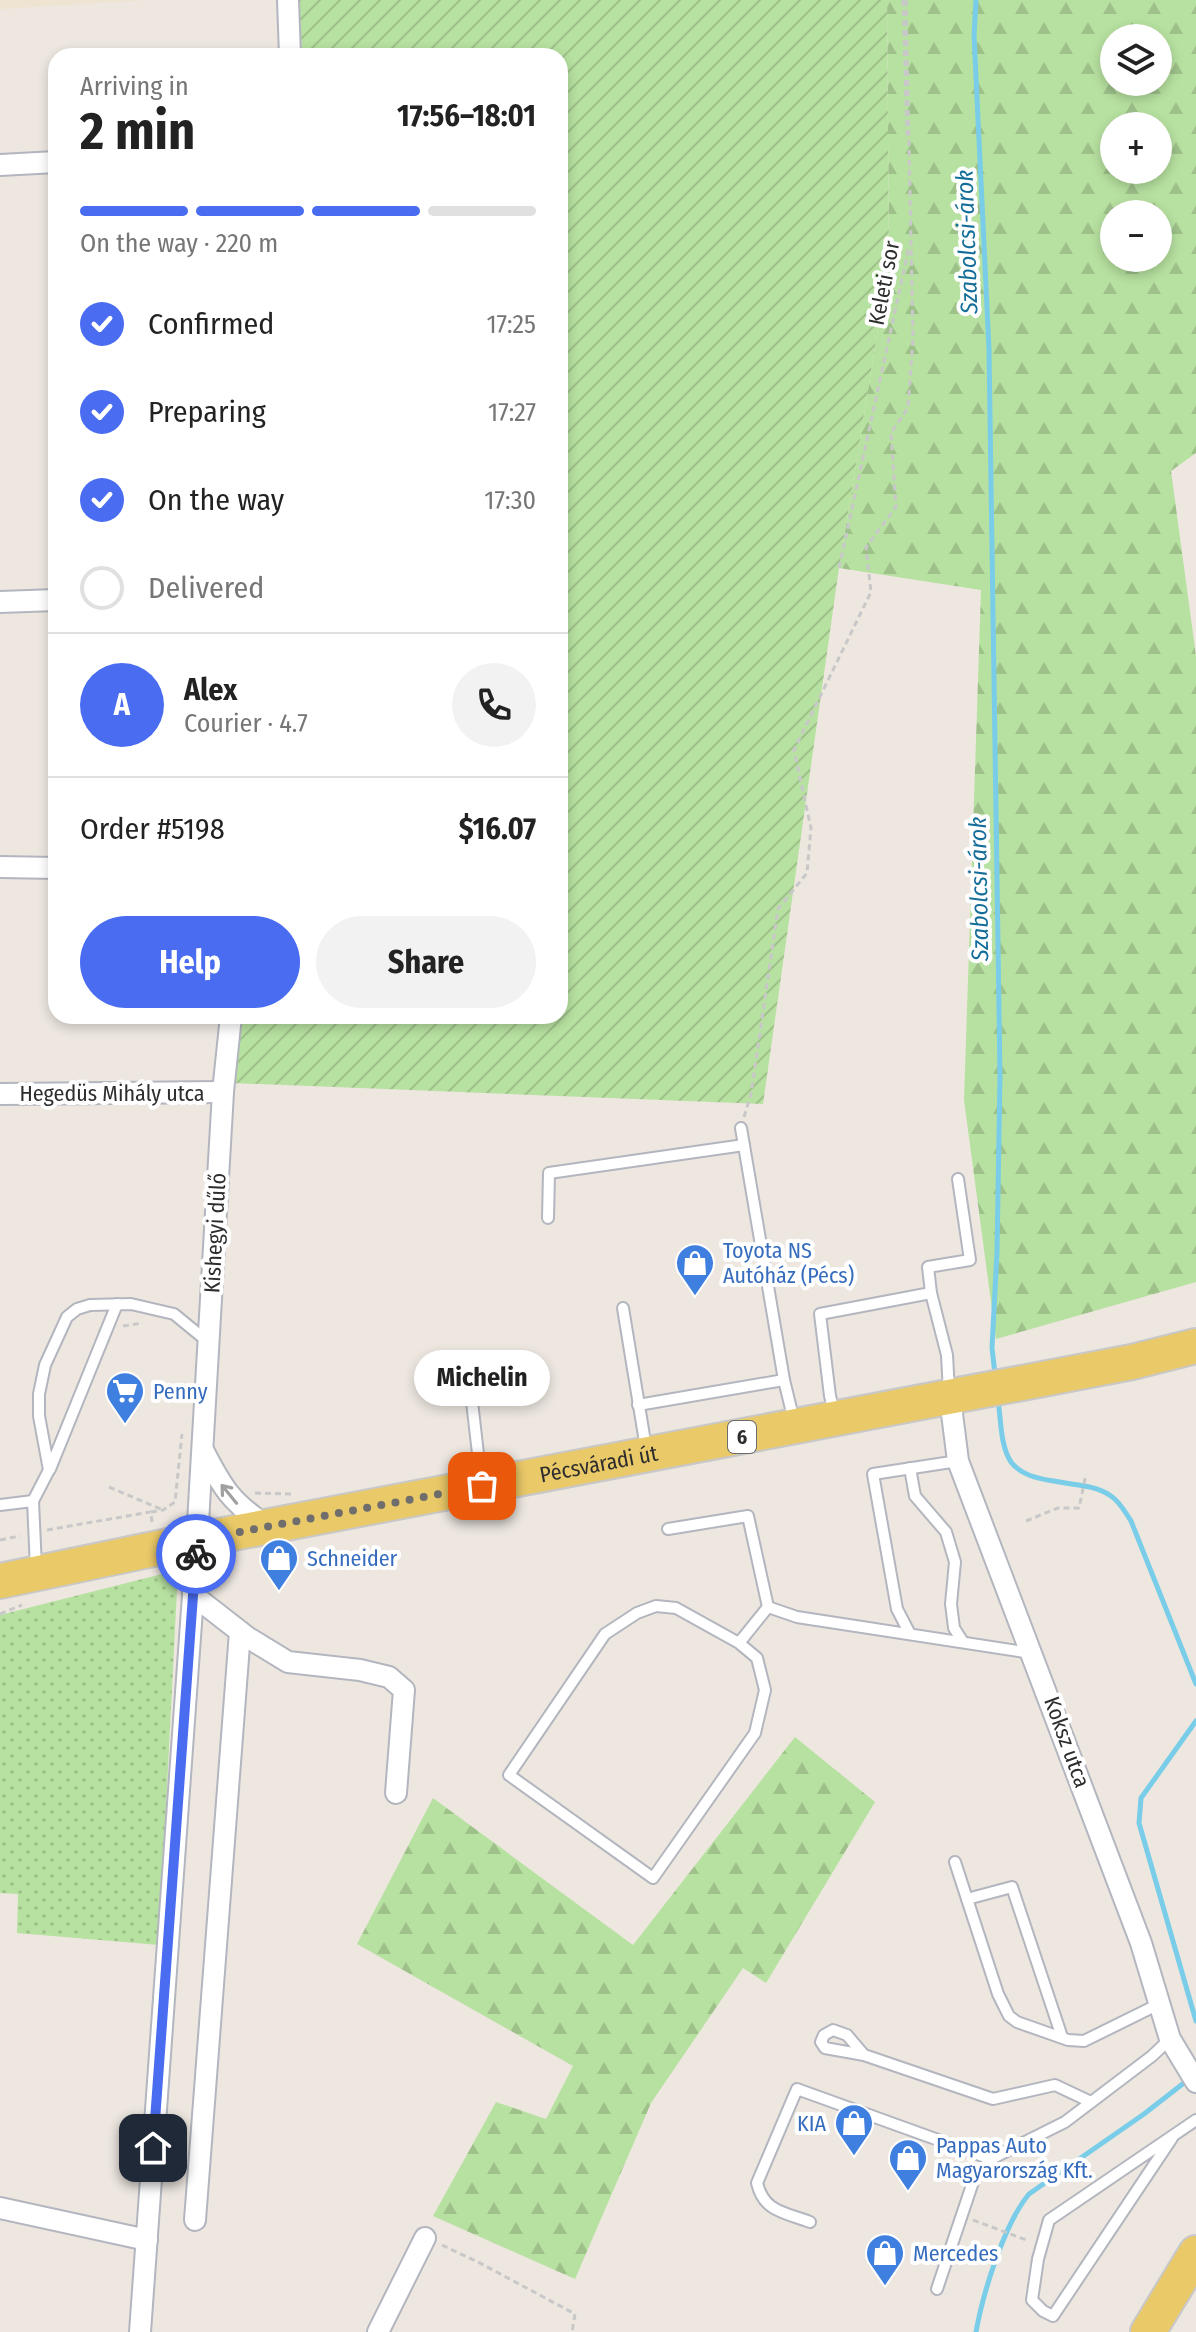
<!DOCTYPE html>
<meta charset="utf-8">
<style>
body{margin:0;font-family:"Fira Sans Condensed",sans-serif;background:#f2f2f2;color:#222;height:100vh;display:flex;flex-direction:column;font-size:30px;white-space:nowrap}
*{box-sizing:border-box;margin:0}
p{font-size:26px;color:#767676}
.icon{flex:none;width:44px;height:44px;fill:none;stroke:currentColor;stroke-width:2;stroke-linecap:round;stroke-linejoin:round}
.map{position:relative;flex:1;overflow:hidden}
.panel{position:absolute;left:48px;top:48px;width:520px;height:976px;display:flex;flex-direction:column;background:#fff;border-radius:24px;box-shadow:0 4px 12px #0003}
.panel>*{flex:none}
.buttons{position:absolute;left:1100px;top:24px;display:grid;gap:16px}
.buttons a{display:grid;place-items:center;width:72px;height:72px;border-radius:50%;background:#fff;box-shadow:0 4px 12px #0003;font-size:40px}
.pin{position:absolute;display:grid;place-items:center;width:68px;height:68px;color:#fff;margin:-34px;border-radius:16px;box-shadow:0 4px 12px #0006}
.courier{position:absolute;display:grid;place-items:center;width:80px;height:80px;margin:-40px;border:6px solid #496cf1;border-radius:50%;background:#fff;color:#222;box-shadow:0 2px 10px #0007}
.bubble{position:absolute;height:56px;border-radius:28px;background:#fff;box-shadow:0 4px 12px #0003;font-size:26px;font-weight:700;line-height:56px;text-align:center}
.headline em{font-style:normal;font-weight:700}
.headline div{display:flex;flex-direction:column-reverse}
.headline{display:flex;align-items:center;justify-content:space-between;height:136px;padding:0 32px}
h1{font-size:52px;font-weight:700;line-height:60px}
.bar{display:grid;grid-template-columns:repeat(4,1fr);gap:12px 8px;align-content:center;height:96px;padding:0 32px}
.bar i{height:10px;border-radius:6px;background:#e0e0e0}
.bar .current{background:#496cf1}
.bar p{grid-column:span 4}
.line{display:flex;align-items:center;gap:20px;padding:0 32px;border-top:2px solid #e0e0e0}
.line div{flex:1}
.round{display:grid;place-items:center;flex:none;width:84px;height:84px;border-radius:42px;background:#f2f2f2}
ol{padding:0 32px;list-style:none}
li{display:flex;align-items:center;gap:24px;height:88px}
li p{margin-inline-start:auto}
li .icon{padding:8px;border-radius:50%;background:#496cf1;color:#fff;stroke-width:4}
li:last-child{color:#767676}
li i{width:44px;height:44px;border:4px solid #e0e0e0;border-radius:50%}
.action{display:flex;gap:16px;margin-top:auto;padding:16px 32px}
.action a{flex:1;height:92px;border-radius:48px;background:#496cf1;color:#fff;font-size:32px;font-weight:700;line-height:92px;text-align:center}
.action a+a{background:#f2f2f2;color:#222}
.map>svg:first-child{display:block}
.education{fill:#eee4d1}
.grass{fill:url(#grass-dots)}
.forest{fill:url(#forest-firs);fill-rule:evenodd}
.garden{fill:url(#garden-furrows)}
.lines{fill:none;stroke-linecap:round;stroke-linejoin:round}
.stream{stroke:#79cde9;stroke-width:5}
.lane-casing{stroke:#b3b6bf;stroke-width:14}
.street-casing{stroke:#b3b6bf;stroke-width:24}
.primary-casing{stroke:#c8c8c8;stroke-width:38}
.path{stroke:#c8c8c8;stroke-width:3;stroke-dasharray:6 4;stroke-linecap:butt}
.lane{stroke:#fff;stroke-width:10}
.street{stroke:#fff;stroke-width:20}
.primary{stroke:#eac968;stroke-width:34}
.oneway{stroke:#a0a0a0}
.done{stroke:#706e6c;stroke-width:8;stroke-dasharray:0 14.4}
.route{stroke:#496cf1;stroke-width:10}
.labels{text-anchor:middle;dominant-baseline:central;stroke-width:8;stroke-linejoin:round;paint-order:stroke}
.shield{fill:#fff;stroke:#6c6c6c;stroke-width:2}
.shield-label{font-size:20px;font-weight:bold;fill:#2d2d2d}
.street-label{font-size:22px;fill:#2d2d2d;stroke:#fff}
.shop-label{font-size:22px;fill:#366cbe;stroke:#fff;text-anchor:start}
.water-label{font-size:24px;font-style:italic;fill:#146e99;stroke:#fff}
</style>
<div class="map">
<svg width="1196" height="2332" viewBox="0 0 1196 2332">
<defs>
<pattern id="grass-dots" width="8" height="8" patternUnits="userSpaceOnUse" patternTransform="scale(2)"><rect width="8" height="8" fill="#b7e1a0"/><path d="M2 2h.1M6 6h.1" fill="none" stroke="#9ec18a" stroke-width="1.8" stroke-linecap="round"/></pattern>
<pattern id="forest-firs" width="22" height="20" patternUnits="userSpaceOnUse" patternTransform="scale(2)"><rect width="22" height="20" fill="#b7e1a0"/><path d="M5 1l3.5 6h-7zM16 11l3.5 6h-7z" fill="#9ec18a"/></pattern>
<pattern id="garden-furrows" width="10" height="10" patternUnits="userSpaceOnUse" patternTransform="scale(2)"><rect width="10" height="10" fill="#b7e1a0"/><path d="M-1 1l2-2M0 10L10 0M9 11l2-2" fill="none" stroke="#9ec18a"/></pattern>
</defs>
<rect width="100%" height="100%" fill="#ede7e0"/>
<path class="education" d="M 0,0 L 148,0 L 0,9 Z"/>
<path class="grass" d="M 178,1570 L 159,1945 L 17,1933 L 18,1894 L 0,1893 L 0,1615 Z"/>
<g class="forest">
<path d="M 887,0 L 1196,0 L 1196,453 L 1171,471 L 1196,656 L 1196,1282 L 996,1339 L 964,1100 L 981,590 L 839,568 L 889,261 ZM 1114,38 L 1158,38 L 1158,82 L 1114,82 ZM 1114,126 L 1158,126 L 1158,170 L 1114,170 ZM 1114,214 L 1158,214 L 1158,258 L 1114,258 Z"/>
<path d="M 795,1737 L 875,1802 L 766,1983 L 743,1968 L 651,2103 L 575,2279 L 433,2216 L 496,2102 L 546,2119 L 573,2066 L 357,1944 L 433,1798 L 633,1945 Z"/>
</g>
<path class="garden" d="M 299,0 L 887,0 L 889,261 L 839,568 L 763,1104 L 232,1083 L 240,1016 L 560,1016 L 560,56 L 302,56 Z"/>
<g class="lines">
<g class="stream">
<path d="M 976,0 L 974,35 L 989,349 L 1000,1076 L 997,1252 L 992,1348 L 995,1374"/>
<path d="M 998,1400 C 1001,1418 1000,1446 1011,1462 C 1031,1489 1085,1477 1111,1496 C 1120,1502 1125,1512 1131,1521 L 1196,1684"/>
<path d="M 1196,1721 L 1141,1798 L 1139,1823 L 1196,2021"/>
<path d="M 976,2332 C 983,2293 1004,2224 1029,2194 L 1144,2114 L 1189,2079"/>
</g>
<defs>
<g id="lane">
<path d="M 741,1128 L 784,1380 L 794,1421"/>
<path d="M 548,1218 L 549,1173 L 744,1145"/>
<path d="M 931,1293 L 928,1267 L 970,1260 L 958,1179"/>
<path d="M 623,1308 L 646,1448"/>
<path d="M 467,1358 L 481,1480"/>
<path d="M 638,1405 L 784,1380"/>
<path d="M 835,1415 L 830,1396 L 820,1314 L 931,1293 L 947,1355 L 949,1392"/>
<path d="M 910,1468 L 915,1496 L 946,1532 L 955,1562 L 951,1604 L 954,1628 L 963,1642"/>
<path d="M 50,1469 L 117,1304"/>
<path d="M 0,1505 L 33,1501"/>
<path d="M 668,1529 L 748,1516 L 768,1607 L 797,1617 L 1031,1653"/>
<path d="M 36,1568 L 33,1501 L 49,1470 L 39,1416 L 39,1394 L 45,1365 L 67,1317 L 77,1309 L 90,1305 L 131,1304 L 174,1314 L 207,1341"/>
<path d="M 910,1634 L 897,1609 L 873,1474 L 958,1461"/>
<path d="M 739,1643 L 757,1658 L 765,1690 L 755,1733 L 653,1878 L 509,1775 L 605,1634 L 637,1613 L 656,1606 L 676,1608 L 739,1643 L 768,1607"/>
<path d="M 955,1862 L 998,1994 L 1009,2016 L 1017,2022 L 1068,2040 L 1084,2041 L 1159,2004"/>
<path d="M 967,1899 L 1012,1887 L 1062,2037"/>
<path d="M 864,2055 L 847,2035 L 833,2030 L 824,2035 L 821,2042 L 825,2048 L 864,2055 L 993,2099 L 1055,2085 L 1091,2102"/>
<path d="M 1172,2138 L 1053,2316 L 1043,2311 L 1032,2300 L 1038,2259 L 1049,2220 L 1196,2120"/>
<path d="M 810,2222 C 784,2212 764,2212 757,2183 L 797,2089 L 991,2159"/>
<path d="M 937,2289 L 974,2179 L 991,2159 L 1065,2122 L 1152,2056 L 1170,2039"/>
</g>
<g id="street">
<path d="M 288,0 L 290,56"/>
<path d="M 0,165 L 56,162"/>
<path d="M 0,602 L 56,600"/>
<path d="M 0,867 L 56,868"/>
<path d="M 0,1094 L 223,1092"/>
<path d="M 950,1398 L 958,1461 L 1141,1943 L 1170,2039 L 1196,2082"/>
<path d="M 203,1450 C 223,1489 231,1502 268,1527"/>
<path d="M 193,1595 L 247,1637 L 288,1662 L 360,1670 L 389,1677 L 404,1690 L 396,1793"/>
<path d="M 0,2208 L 147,2240"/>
<path d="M 195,2220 L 240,1632"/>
<path d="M 140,2332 L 197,1540 L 223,1092 L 231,1016"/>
<path d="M 378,2332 L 425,2238"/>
</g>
<g id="primary">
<path id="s1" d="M 0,1581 L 197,1540 L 1132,1362 L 1196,1346"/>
<path d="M 1148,2332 L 1196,2253"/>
</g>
</defs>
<use href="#lane" class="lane-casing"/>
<use href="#street" class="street-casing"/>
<use href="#primary" class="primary-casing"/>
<g class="path">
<path d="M 903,0 L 907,135"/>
<path d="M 839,568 L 909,247"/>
<path d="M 744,1117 L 751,1094 L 778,909 L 807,873 L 811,828 L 794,750 L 871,592 L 866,547 L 896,507 L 891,433 L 908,408 L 913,338 L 906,0"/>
<path d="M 123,1326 L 143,1323"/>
<path d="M 109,1487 L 163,1510"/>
<path d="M 255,1493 L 291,1494"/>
<path d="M 1026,1521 L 1058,1508 L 1079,1508 L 1086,1474"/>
<path d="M 152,1522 L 151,1512 L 163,1510 L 175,1502 L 182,1434"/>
<path d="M 47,1530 L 150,1512"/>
<path d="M 0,1540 L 20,1536"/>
<path d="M 0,1614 L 22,1605"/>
<path d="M 973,2220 L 1029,2241"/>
<path d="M 442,2245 L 478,2262 L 575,2314 L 572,2332"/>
</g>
<use href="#lane" class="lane"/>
<use href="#street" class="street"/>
<use href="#primary" class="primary"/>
</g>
<defs><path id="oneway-shaft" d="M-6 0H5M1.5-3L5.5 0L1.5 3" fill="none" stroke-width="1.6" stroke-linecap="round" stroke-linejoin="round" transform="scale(2)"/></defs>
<use class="oneway" href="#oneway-shaft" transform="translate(229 1494) rotate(-129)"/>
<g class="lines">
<path class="done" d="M 196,1554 L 197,1540 L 482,1486"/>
<path class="route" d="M 153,2148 L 196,1554"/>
</g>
<defs>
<symbol id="shop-pin" viewBox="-11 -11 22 30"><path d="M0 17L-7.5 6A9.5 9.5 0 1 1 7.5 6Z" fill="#3f7fe0" stroke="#fff"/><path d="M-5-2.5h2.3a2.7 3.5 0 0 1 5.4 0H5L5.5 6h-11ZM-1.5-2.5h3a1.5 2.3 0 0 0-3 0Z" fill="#fff"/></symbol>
<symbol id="supermarket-pin" viewBox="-11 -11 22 30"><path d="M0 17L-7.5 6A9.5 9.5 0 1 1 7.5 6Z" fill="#3f7fe0" stroke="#fff"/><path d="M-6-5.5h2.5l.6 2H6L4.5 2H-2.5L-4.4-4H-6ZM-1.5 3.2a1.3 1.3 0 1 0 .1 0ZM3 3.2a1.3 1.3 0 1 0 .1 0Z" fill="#fff"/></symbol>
</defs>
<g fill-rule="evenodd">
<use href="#shop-pin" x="673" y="1241" width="44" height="60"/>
<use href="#supermarket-pin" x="103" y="1369" width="44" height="60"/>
<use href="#shop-pin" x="257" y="1536" width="44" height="60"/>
<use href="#shop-pin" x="832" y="2101" width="44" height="60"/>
<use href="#shop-pin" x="886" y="2136" width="44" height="60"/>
<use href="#shop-pin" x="863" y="2231" width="44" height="60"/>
</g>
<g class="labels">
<rect class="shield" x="728" y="1421" width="28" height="32" rx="6"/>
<g class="shield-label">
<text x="742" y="1437">6</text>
</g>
<g class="street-label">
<text transform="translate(884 283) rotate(-79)">Keleti sor</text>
<text x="112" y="1093">Hegedüs Mihály utca</text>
<text transform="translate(215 1233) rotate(-87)">Kishegyi dűlő</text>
<text stroke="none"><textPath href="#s1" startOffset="610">Pécsváradi út</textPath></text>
<text transform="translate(1067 1742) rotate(70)">Koksz utca</text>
</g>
<g class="shop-label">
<text x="723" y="1250">Toyota NS<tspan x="723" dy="25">Autóház (Pécs)</tspan></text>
<text x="153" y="1391">Penny</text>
<text x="307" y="1558">Schneider</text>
<text x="826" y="2123" text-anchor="end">KIA</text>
<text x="936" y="2145">Pappas Auto<tspan x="936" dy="25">Magyarország Kft.</tspan></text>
<text x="913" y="2253">Mercedes</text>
</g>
<g class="water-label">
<text transform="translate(967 242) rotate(-92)">Szabolcsi-árok</text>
<text transform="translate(979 889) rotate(-91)">Szabolcsi-árok</text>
</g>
</g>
</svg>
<div class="buttons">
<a><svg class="icon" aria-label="layers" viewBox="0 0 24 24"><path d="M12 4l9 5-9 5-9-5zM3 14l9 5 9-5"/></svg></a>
<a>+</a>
<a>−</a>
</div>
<div class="pin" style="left:482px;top:1486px;background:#ea580c"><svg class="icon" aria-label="bag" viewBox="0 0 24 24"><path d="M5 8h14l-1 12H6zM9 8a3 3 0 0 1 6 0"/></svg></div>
<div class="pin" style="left:153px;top:2148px;background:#1f2937"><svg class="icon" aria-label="home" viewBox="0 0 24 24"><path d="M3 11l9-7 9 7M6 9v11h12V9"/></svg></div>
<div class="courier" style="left:196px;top:1554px"><svg class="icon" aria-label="bike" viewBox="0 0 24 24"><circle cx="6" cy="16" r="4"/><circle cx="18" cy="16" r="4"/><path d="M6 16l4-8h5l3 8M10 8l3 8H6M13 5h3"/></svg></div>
<div class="bubble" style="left:414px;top:1350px;width:136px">Michelin</div>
<section class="panel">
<div class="headline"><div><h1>2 min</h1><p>Arriving in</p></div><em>17:56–18:01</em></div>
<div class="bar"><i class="current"></i><i class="current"></i><i class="current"></i><i></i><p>On the way · 220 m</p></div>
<ol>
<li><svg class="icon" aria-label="check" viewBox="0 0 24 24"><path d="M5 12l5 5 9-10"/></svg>Confirmed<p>17:25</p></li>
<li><svg class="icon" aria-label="check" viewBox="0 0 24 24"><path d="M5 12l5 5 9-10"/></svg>Preparing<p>17:27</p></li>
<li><svg class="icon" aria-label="check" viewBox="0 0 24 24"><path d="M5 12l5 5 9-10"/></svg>On the way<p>17:30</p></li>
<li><i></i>Delivered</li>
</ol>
<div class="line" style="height:144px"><b class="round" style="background:#496cf1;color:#fff">A</b><div><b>Alex</b><p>Courier · 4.7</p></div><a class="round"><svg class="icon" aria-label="phone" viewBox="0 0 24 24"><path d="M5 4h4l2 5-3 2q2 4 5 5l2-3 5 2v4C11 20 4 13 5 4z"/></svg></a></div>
<div class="line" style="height:104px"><div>Order #5198</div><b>$16.07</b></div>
<div class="action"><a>Help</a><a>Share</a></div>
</section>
</div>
